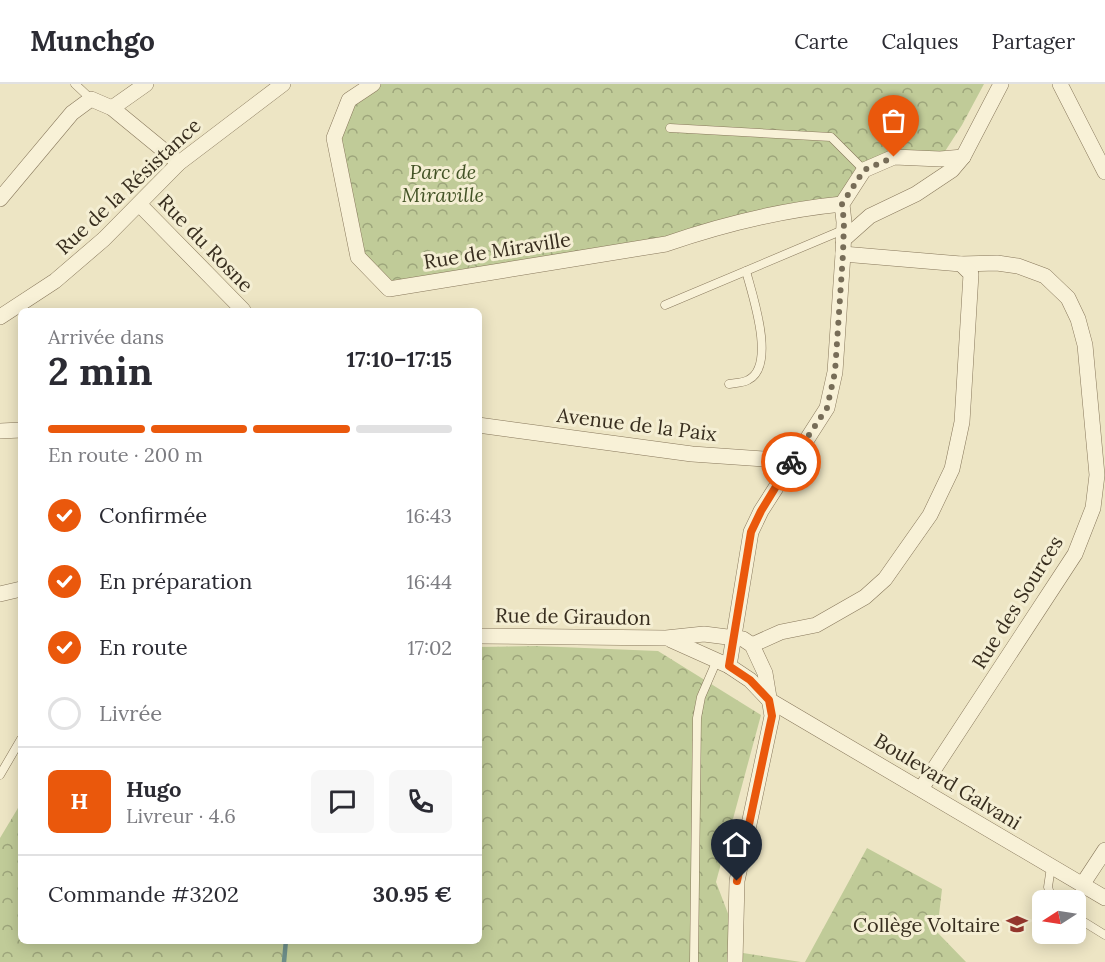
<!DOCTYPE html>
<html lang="fr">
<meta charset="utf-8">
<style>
body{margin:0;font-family:Lora,serif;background:#f7f7f7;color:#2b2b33;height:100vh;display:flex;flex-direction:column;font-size:22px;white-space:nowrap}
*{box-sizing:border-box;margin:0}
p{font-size:20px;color:#7c7c81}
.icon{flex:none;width:33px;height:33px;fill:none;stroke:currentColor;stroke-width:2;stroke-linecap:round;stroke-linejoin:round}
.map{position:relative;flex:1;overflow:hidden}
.side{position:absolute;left:18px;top:224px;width:464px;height:636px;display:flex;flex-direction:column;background:#fff;border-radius:9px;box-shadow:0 3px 15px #0003}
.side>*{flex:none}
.needle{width:39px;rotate:258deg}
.buttons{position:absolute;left:1032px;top:806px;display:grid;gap:12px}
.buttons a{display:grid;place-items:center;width:54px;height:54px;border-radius:9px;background:#fff;box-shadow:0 3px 15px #0003;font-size:30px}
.pin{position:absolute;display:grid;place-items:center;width:51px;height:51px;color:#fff;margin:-62px -26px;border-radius:50% 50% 50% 0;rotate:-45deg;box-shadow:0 0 6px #0007}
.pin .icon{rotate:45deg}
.courier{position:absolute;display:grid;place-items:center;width:60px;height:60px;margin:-30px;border:4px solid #ea580c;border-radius:50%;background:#fff;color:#222;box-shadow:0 2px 8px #0007}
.overview em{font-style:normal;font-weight:700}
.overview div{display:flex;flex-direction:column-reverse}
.overview{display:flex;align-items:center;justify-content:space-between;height:102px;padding:0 30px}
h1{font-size:39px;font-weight:700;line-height:45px}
.bar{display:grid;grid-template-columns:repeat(4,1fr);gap:9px 6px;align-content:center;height:72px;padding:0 30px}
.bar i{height:8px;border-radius:4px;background:#e1e1e2}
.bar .active{background:#ea580c}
.bar p{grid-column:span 4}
.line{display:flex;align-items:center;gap:15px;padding:0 30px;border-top:2px solid #e1e1e2}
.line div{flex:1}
.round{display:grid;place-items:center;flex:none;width:63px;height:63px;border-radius:9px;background:#f7f7f7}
ol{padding:0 30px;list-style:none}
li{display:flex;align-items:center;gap:18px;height:66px}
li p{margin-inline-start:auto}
li .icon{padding:6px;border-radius:50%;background:#ea580c;color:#fff;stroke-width:4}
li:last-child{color:#7c7c81}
li i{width:33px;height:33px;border:3px solid #e1e1e2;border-radius:50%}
header{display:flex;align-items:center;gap:36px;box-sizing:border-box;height:84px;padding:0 30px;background:#fff;border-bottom:2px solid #e1e1e2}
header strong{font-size:28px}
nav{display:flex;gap:33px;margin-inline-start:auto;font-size:21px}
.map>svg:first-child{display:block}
.forest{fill:url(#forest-crowns)}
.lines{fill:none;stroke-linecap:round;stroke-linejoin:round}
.stream{stroke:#6d8e89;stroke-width:4.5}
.service-casing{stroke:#87775b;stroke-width:9}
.minor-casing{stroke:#87775b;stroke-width:16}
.service{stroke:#f8f1d7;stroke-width:8}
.minor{stroke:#f8f1d7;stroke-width:15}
.done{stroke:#776d58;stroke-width:6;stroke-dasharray:0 10.8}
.route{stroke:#ea580c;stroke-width:8}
.labels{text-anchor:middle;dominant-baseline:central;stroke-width:6;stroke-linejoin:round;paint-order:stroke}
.park-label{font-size:20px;font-style:italic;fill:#435326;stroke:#f4eed3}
.street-label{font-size:20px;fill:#372d1e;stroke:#f4eed3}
.poi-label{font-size:20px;fill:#372d1e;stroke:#f4eed3;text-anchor:end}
</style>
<header>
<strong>Munchgo</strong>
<nav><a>Carte</a><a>Calques</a><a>Partager</a></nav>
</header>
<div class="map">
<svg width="1105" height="878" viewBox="0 0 1105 878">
<defs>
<pattern id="forest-crowns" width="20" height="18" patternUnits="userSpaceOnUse" patternTransform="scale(1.5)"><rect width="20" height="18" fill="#c0cb98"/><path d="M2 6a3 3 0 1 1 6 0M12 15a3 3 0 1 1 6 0" fill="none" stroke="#9da57b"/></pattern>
</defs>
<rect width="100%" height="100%" fill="#ede5c4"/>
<g class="forest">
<path d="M 373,0 L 984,0 L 962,41 L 940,75 L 894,73 L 864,86 L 849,110 L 822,122 L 696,149 L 389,205 L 358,173 L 334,54 L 349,16 Z"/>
<path d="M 536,562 L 658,567 L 761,631 L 716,798 L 743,869 L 801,878 L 0,878 L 0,754 L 21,719 L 21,856 L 478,856 L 479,563 Z"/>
<path d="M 867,764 L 942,805 L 937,848 L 966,878 L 805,878 Z"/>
</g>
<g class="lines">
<path class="stream" d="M 284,878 L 286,856"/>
<defs>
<g id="service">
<path d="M 75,0 L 91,15"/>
<path d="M 670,44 L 831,53 L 864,86"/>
<path d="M 665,221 L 843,146"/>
<path d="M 729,300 C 734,299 743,299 748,296 C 777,282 752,210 746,187"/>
<path d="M 0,691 L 21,655"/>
<path d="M 1051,783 L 1048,803 L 1052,816"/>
<path d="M 1076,833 L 1105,851"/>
<path d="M 694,878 L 697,634 L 701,613 L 717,576"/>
</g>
<g id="minor">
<path d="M 373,0 L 349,16 L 334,54 L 358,173 L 389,205 L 666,160 C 724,140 781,126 842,120"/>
<path d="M 1060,0 L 1105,88"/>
<path d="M 112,24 L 146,0"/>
<path d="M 0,115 L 72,29 L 91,15 L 112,24 L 179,79"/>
<path d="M 139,120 L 243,226"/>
<path d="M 843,156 L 870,132 L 916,110 L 952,86 L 963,73 L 1001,0"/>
<path d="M 843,170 L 961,180 L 997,179 L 1018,182 L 1045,192 L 1068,214 L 1078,235 L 1085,261 L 1097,391 L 1093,424 L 1075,470 L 921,705"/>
<path d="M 0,233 L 55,197 L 104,155 L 179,79 L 283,0"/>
<path d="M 478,341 L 692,370 L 792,377"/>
<path d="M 0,347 L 21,346"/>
<path d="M 0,510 L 21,505"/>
<path d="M 478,552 L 666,554 L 704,550 L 743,555 L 752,561 L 765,589 L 772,632 L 737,797 L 735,878"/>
<path d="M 671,556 L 729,582 L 750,596 L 769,616 L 1105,814"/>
<path d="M 752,561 L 781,548 L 816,541 L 865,513 L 885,495 L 930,431 L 952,385 L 962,338 L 971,190 L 961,180"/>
<path d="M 729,582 L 751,448 L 761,427 L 827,324 L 835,288 L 843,170 L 844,138 L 842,120 L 864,86 L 894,73 L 940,75 L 963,73"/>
<path d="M 1082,801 L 1105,766"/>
</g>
</defs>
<use href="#service" class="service-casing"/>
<use href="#minor" class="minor-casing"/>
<use href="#service" class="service"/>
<use href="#minor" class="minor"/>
</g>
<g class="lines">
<path class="done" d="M 791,378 L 827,324 L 835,288 L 843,170 L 844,138 L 842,120 L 864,86 L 894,73"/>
<path class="route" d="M 737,797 L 772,632 L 769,616 L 750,596 L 729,582 L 751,448 L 761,427 L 791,378"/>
</g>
<defs>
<symbol id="school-bare" viewBox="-9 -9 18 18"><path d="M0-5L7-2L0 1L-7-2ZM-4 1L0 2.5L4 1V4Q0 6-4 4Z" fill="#94362d" stroke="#f4eed3" stroke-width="2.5" paint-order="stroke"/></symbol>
</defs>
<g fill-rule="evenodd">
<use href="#school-bare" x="1002" y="825" width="30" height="30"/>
</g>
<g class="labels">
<g class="park-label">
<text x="443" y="87">Parc de<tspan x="443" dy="23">Miraville</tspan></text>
</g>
<g class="street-label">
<text transform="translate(128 102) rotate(-43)">Rue de la Résistance</text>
<text transform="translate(206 159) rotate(46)">Rue du Rosne</text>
<text transform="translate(497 166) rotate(-9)">Rue de Miraville</text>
<text transform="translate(637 340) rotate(7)">Avenue de la Paix</text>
<text transform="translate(1017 518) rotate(-58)">Rue des Sources</text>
<text transform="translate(573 532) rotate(1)">Rue de Giraudon</text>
<text transform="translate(948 697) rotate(31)">Boulevard Galvani</text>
</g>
<g class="poi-label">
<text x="1000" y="840">Collège Voltaire</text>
</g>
</g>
</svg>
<div class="buttons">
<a><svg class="needle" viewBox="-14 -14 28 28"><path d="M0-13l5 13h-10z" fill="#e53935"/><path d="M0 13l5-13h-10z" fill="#7c7c81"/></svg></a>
</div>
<div class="pin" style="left:894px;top:73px;background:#ea580c"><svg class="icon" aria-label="bag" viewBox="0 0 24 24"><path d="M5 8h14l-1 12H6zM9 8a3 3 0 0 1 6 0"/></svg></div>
<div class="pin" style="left:737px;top:797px;background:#1f2937"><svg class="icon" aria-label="home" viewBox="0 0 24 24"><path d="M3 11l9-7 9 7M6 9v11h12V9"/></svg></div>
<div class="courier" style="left:791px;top:378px"><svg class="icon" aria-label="bike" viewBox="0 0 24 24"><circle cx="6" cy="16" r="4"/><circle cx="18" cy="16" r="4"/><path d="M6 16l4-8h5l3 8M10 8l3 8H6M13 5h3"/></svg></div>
<section class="side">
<div class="overview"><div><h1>2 min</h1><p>Arrivée dans</p></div><em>17:10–17:15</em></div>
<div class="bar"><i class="active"></i><i class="active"></i><i class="active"></i><i></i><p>En route · 200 m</p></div>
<ol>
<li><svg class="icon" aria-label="check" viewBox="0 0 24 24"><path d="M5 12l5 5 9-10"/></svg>Confirmée<p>16:43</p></li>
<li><svg class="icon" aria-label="check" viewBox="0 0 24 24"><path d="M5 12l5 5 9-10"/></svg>En préparation<p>16:44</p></li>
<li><svg class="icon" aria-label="check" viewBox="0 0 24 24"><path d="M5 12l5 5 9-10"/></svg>En route<p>17:02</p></li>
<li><i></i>Livrée</li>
</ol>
<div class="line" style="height:108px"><b class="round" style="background:#ea580c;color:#fff">H</b><div><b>Hugo</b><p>Livreur · 4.6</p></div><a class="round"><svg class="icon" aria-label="chat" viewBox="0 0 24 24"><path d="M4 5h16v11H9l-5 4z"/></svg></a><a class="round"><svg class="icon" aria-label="phone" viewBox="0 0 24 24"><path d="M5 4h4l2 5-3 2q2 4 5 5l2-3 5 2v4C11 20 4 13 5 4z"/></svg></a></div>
<div class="line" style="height:78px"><div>Commande #3202</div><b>30.95 €</b></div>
</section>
</div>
